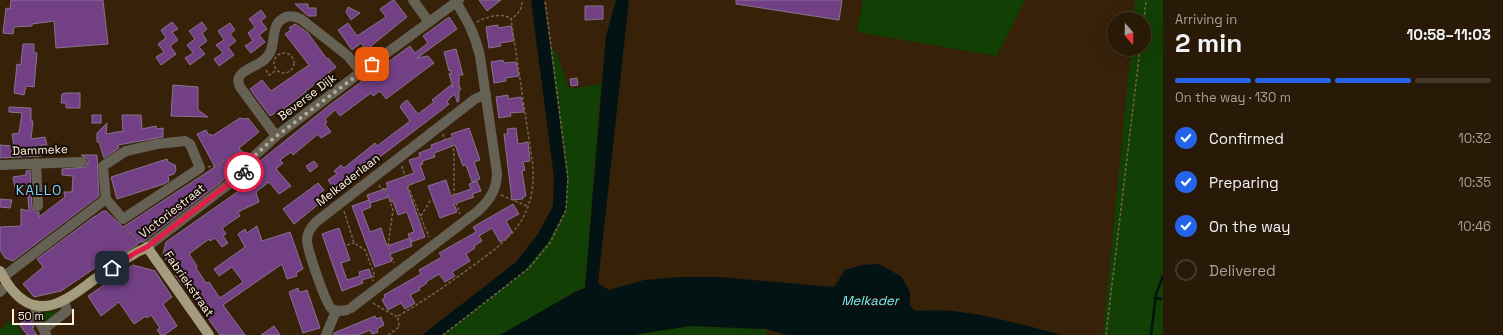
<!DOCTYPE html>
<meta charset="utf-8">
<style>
body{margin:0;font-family:"Space Grotesk",sans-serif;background:#312211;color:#f1f3f6;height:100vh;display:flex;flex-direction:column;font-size:15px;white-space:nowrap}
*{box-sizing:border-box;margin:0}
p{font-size:13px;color:#a5a09b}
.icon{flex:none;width:22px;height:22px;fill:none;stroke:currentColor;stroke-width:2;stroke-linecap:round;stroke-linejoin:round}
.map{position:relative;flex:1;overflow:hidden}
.side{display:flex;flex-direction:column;background:#291907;width:340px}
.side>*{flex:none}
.needle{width:26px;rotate:160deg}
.controls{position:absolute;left:1107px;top:12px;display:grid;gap:8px}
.controls a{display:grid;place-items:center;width:44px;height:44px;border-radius:50%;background:#291907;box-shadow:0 4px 16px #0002,0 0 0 1px #453828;font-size:20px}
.scale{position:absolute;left:12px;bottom:10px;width:62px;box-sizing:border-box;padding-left:4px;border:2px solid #fef2e7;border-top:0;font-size:11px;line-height:14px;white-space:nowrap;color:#fef2e7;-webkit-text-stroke:3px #170d05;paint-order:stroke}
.pin{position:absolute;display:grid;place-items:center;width:34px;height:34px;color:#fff;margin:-17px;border-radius:8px;box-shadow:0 2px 6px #0006}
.courier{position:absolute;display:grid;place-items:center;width:40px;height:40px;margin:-20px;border:3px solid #e11d48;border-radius:50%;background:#fff;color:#222;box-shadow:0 1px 5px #0007}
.summary em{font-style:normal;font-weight:600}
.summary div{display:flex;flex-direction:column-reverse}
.summary{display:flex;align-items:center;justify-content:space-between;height:68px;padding:0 12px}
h1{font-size:26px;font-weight:600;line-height:30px}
.bar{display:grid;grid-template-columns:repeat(4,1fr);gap:6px 4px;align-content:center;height:48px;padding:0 12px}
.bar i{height:5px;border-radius:3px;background:#453828}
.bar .selected{background:#2563eb}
.bar p{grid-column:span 4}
ol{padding:0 12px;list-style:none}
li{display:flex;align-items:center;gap:12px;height:44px}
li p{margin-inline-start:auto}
li .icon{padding:4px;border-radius:50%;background:#2563eb;color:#fff;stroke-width:4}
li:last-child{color:#a5a09b}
li i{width:22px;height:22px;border:2px solid #453828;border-radius:50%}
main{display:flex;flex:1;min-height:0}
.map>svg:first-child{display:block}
.green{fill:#123f03}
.water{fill:#031314}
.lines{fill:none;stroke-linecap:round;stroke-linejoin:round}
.stream{stroke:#031314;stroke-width:2.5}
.building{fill:#734085;stroke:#87738f}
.path{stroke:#766450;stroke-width:1.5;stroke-dasharray:3 2;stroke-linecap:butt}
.minor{stroke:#656154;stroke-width:10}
.major{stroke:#a49c7f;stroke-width:10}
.done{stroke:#b8a999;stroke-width:4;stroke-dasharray:0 7.2}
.route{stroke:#e11d48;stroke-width:5}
.labels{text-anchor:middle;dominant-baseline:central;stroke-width:4;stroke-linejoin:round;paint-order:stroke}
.street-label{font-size:12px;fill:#fef2e7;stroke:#170d05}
.water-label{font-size:13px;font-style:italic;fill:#6af5fc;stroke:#170d05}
.quarter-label{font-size:14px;letter-spacing:1px;fill:#7dd1fa;stroke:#170d05}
</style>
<main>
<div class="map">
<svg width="1163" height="335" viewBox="0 0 1163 335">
<rect width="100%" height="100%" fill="#372109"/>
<g class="green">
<path d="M 863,0 L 1025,0 L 997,56 L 857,32 Z"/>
<path d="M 1135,0 L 1163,0 L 1163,335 L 1103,335 L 1131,49 L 1144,49 L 1144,19 L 1134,19 Z"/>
<path d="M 550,46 L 557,54 L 569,89 L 601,84 L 585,288 L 575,292 L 500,335 L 443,335 L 525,271 L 566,209 L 567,177 Z"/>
<path d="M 61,309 L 62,310 L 46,322 L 41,318 L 41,314 C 48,312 54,312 61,309 Z"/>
<path d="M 10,321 L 17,325 L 23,335 L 0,335 L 0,329 Z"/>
<path d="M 691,326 L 766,329 L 766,335 L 632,335 Z"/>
</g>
<g class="water">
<path d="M 531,0 L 544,0 L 567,177 L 566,209 L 549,241 L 525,271 L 443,335 L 422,335 L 516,262 L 538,234 L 553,206 L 554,178 Z"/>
<path d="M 616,0 L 629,0 L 598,283 L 609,290 L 644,280 L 682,277 L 719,277 L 834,287 L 845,270 L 862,265 L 879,264 L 902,277 L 910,292 L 910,306 L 916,311 C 966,306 1015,324 1063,335 L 787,335 L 766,329 L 691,326 L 632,335 L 500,335 L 575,292 L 585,288 L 606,36 Z"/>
</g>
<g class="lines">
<g class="stream">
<path d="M 1155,298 L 1161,299"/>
<path d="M 1151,335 L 1156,294 L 1163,276"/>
</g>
</g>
<g class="building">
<path d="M 11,0 L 103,0 L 108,44 L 56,48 L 54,21 L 32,24 L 32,26 L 14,27 L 13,34 L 3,33 L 6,8 L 10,9 Z"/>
<path d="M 393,0 L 394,0 L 407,17 L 371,46 L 376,53 L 371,57 L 361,43 L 352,50 L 338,30 L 348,23 L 357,36 L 386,17 L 380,9 Z"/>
<path d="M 479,0 L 501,0 L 487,11 Z"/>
<path d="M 736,0 L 842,0 L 839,20 L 736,4 Z"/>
<path d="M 295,4 L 308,4 L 308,8 L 316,8 L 316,16 L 308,16 Z"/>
<path d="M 585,6 L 603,6 L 603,19 L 585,20 Z"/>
<path d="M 348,7 L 360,13 L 351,20 L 346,12 Z"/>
<path d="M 261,10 L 266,17 L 261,21 L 267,29 L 259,35 L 265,42 L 251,53 L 245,46 L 253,41 L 248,33 L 255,27 L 249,19 Z"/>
<path d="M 449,17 L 457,29 L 417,58 L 428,56 L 434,63 L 386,99 L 380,91 L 373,96 L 371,93 L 340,116 L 335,110 L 325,119 L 327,122 L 325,124 L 331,132 L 321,138 L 318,134 L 293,155 L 291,152 L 280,160 L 283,163 L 276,169 L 291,186 L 279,194 L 269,182 L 256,192 L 259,202 L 238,212 L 240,216 L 222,228 L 226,234 L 223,236 L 228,243 L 222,247 L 215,238 L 210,241 L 209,239 L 189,254 L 197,266 L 196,268 L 206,283 L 209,282 L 220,298 L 243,282 L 232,267 L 219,276 L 214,269 L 245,247 L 238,234 L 245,229 L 247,233 L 257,226 L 262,241 L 290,232 L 303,269 L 296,273 L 297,276 L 287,279 L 282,264 L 223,305 L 245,335 L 220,335 L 190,293 L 180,282 L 175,275 L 176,274 L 163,255 L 166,242 L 263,174 L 255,165 L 331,104 L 410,46 L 415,53 L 428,43 L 423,36 Z"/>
<path d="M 172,22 L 178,29 L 172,32 L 178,40 L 170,46 L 176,54 L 161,65 L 156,57 L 164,52 L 158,44 L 166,38 L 161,30 Z"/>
<path d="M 202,22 L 207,29 L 202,33 L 207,41 L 199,47 L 205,54 L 190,65 L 185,58 L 193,53 L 187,45 L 195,39 L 189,31 Z"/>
<path d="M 230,23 L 235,30 L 230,34 L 236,41 L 228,47 L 234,55 L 219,66 L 214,59 L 223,53 L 216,45 L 224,40 L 218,31 Z"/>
<path d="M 295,24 L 307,32 L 327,59 L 328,58 L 336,67 L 306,91 L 306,92 L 276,115 L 275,113 L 270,116 L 250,89 L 262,80 L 271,91 L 309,65 L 285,34 L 291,30 L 289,28 Z"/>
<path d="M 498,25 L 498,28 L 511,26 L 514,41 L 500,43 L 501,46 L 489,48 L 486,27 Z"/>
<path d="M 23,44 L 34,44 L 34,53 L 37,53 L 34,87 L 26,86 L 24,95 L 14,93 L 17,64 L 21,65 L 21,63 Z"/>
<path d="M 456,49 L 463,75 L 459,75 L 459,86 L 461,89 L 459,90 L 459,101 L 457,102 L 455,94 L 450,98 L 447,102 L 449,104 L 443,109 L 381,156 L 375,160 L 374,158 L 334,189 L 328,180 L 337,174 L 334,171 L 341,165 L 344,168 L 375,143 L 377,146 L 410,121 L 400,107 L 402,104 L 407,100 L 418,114 L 434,102 L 432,100 L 451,85 L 453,88 L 449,73 L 451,75 L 451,70 L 449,71 L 444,52 Z"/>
<path d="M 503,60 L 504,63 L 516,62 L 519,76 L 505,78 L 506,81 L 494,83 L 491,62 Z"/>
<path d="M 577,78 L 578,85 L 571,86 L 570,79 Z"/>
<path d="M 173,85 L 198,87 L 198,110 L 208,117 L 171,116 Z"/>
<path d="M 66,93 L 80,93 L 80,108 L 66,108 L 66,103 L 61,103 L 62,94 Z"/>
<path d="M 508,95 L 508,99 L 521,97 L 524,112 L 510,113 L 511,116 L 499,118 L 496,97 Z"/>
<path d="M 9,107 L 31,108 L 31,121 L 33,121 L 31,139 L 45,137 L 47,145 L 41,145 L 42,152 L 40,152 L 41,156 L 0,158 L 0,145 L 14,146 L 12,134 L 19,133 L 22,113 L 9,112 Z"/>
<rect x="92" y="115" width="9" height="8"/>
<path d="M 122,115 L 141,115 L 142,129 L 156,126 L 157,129 L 163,128 L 163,137 L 118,145 L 119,148 L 104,158 L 99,142 L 97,142 L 97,133 L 107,123 L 106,134 L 123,131 Z"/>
<path d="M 240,118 L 246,119 L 248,118 L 259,132 L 239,148 L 245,156 L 242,162 L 228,173 L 229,174 L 220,183 L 143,242 L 139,242 L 137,245 L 113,259 L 111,257 L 61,291 L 34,297 L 23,284 L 43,267 L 37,259 L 95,216 L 96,216 L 103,211 L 106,211 L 123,227 L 215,167 L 197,134 L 206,130 L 209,135 L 211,134 L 212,136 Z"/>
<path d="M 469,128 L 480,160 L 474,162 L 480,179 L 472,182 L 466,165 L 463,166 L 455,145 L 434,153 L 435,157 L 422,161 L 423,164 L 420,165 L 425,179 L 407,186 L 425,237 L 411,242 L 408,234 L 414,232 L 407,212 L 398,215 L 393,201 L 391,202 L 389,197 L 370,203 L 367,195 L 388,188 L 386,183 L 414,173 L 409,160 L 420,157 L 419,153 L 432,148 L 431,145 L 453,137 L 451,134 Z"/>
<path d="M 516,128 L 518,144 L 528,142 L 530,161 L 523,162 L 525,170 L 522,171 L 526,196 L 523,197 L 523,199 L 512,200 L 504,134 L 508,134 L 507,129 Z"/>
<path d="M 81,155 L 97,155 L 99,196 L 13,261 L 5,258 L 0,250 L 0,227 L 21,226 L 21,209 L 29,211 L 27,186 L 15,188 L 13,177 L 26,175 L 26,171 L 30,170 L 32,207 L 35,212 L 39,212 L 39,217 L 65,197 L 64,192 L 72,192 L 73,176 L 62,175 L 62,169 L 86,167 L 88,162 L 88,159 Z"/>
<path d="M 167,159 L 168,162 L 175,165 L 176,170 L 174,174 L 168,176 L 169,181 L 164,184 L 117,199 L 111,177 Z"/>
<path d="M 314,161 L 318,166 L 310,172 L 306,166 Z"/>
<path d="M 446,180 L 451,196 L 471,189 L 469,184 L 477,181 L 481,191 L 472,194 L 474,197 L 454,204 L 457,212 L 440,218 L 428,186 Z"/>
<path d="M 318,183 L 324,190 L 321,193 L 325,199 L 294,224 L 283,209 Z"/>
<path d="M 0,199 L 12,200 L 10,208 L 0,207 Z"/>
<path d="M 369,200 L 371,207 L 362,211 L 370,232 L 381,228 L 387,246 L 410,238 L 412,246 L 390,254 L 392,261 L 375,267 L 352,206 Z"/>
<path d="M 513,204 L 519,214 L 506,221 L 512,232 L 506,239 L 500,242 L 492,228 L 479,236 L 482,241 L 474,246 L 475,248 L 466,254 L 470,261 L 452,272 L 455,276 L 445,282 L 439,274 L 426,282 L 427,283 L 419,288 L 420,290 L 410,295 L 415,303 L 405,309 L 401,303 L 388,310 L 382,300 L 385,297 L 384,295 L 421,274 L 419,270 L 442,257 L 439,253 L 476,232 L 473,227 Z"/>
<path d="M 339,228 L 350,260 L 341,263 L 347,280 L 360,276 L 359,272 L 369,269 L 372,277 L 362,280 L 363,283 L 342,291 L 322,234 Z"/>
<path d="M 133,265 L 155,271 L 172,297 L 163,304 L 177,326 L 164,335 L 161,335 L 157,330 L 160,328 L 151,315 L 147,318 L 146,316 L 134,324 L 119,302 L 101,316 L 88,296 Z"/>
<path d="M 298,288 L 299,292 L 301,292 L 307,290 L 320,328 L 303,333 L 289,292 Z"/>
<path d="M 30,316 L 34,327 L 32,328 L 37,335 L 27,335 L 19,324 Z"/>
<path d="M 375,316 L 377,319 L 381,317 L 384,325 L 377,329 L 378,332 L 372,334 L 370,330 L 358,335 L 333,335 L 334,333 Z"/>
<path d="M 274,326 L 280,335 L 261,335 Z"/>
</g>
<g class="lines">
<g class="path">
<path d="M 1144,20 L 1146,0"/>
<path d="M 477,22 C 485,17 504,12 511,19"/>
<circle cx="284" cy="63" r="10"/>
<path d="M 266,70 L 269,75 L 277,70"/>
<path d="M 443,134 L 444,139 L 450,140 L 454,151 L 454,197 L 460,214"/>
<path d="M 402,166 L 407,184 L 429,237"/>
<path d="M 208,167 L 217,165 L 242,150 L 245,154"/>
<path d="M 379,185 L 381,189 L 385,188 L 393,210 L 388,246 L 394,263"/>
<path d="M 501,195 L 527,206"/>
<path d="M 344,211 L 354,243 L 365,250 L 375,276 L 372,277 L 373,281"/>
<path d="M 421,216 L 430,201 L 433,201"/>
<path d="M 126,228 L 138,241"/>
<path d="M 347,245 L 354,243"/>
<path d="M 373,303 L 395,316 L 398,316"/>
<path d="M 388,335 L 399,327 L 398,316 C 422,302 444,287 467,270 C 507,241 536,222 533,166 L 511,19 C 519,13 522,10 522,0"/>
<path d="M 443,335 L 529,268 L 550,243 L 566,210 L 568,178 L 545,0"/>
<path d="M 1106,335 L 1140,49"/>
</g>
<g class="minor">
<path d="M 413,0 L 429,22"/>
<path d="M 276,136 L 240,87 C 231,70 259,68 267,57 C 278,45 268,24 286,17 C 292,15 296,17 301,19 L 348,56 L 361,72"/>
<path d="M 185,141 L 190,144 L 200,168 L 123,219 L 106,199 L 103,166 L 126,151 L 157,144 Z"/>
<path d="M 36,163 L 38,206"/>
<path d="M 0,165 L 82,162"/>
<path d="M 147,247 L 243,173 L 250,160 L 276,136 L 361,72 L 459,0"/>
<path d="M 3,277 L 106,199"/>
<path d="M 0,292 L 7,284"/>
<path d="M 35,305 L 37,318 L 46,334"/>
<path d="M 351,308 L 478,211 C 490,200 497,189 497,173 L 480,56 C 475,34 468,22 456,2"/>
<path d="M 347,310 C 342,311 337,312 332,309 C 326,305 307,249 307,240 C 307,233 311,227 316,222 L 475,99 L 486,94"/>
<path d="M 44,329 L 67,311 L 64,300"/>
<path d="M 326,335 L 336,311"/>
</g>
<path class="major" d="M 0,271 C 13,296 32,316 62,301 C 75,295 86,285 98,277 C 110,270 121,261 134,254 C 138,251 143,250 147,247 L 209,335"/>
</g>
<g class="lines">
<path class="done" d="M 244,172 L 250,160 L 274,138 L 372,64"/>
<path class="route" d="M 112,268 L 135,253 L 147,247 L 244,172"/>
</g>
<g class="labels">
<g class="street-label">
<text transform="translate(307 97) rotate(-37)">Beverse Dijk</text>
<text transform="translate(40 150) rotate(-2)">Dammeke</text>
<text transform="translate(348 180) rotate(-38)">Melkaderlaan</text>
<text transform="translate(172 211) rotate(-38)">Victoriestraat</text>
<text transform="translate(189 284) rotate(55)">Fabriekstraat</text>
</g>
<g class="water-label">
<text x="870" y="300">Melkader</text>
</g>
<g class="quarter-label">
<text x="39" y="190">KALLO</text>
</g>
</g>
</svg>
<div class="controls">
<a><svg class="needle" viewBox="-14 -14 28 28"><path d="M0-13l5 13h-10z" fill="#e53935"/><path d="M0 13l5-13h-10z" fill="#a5a09b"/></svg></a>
</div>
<div class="scale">50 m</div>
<div class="pin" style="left:372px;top:64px;background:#ea580c"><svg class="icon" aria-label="bag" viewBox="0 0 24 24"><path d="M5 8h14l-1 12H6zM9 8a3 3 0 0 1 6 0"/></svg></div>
<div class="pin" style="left:112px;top:268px;background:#1f2937"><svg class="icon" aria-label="home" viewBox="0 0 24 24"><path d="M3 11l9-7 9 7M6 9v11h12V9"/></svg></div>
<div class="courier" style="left:244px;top:172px"><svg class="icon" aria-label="bike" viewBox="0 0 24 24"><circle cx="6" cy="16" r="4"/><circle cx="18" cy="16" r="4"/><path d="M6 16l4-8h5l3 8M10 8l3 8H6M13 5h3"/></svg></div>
</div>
<section class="side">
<div class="summary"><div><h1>2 min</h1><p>Arriving in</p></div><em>10:58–11:03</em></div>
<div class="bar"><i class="selected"></i><i class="selected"></i><i class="selected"></i><i></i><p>On the way · 130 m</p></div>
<ol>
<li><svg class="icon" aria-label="check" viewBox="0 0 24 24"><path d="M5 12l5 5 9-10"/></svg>Confirmed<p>10:32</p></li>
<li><svg class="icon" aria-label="check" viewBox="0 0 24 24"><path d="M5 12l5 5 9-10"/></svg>Preparing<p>10:35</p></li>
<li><svg class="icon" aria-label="check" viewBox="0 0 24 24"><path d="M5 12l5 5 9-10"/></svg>On the way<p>10:46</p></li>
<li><i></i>Delivered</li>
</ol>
</section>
</main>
